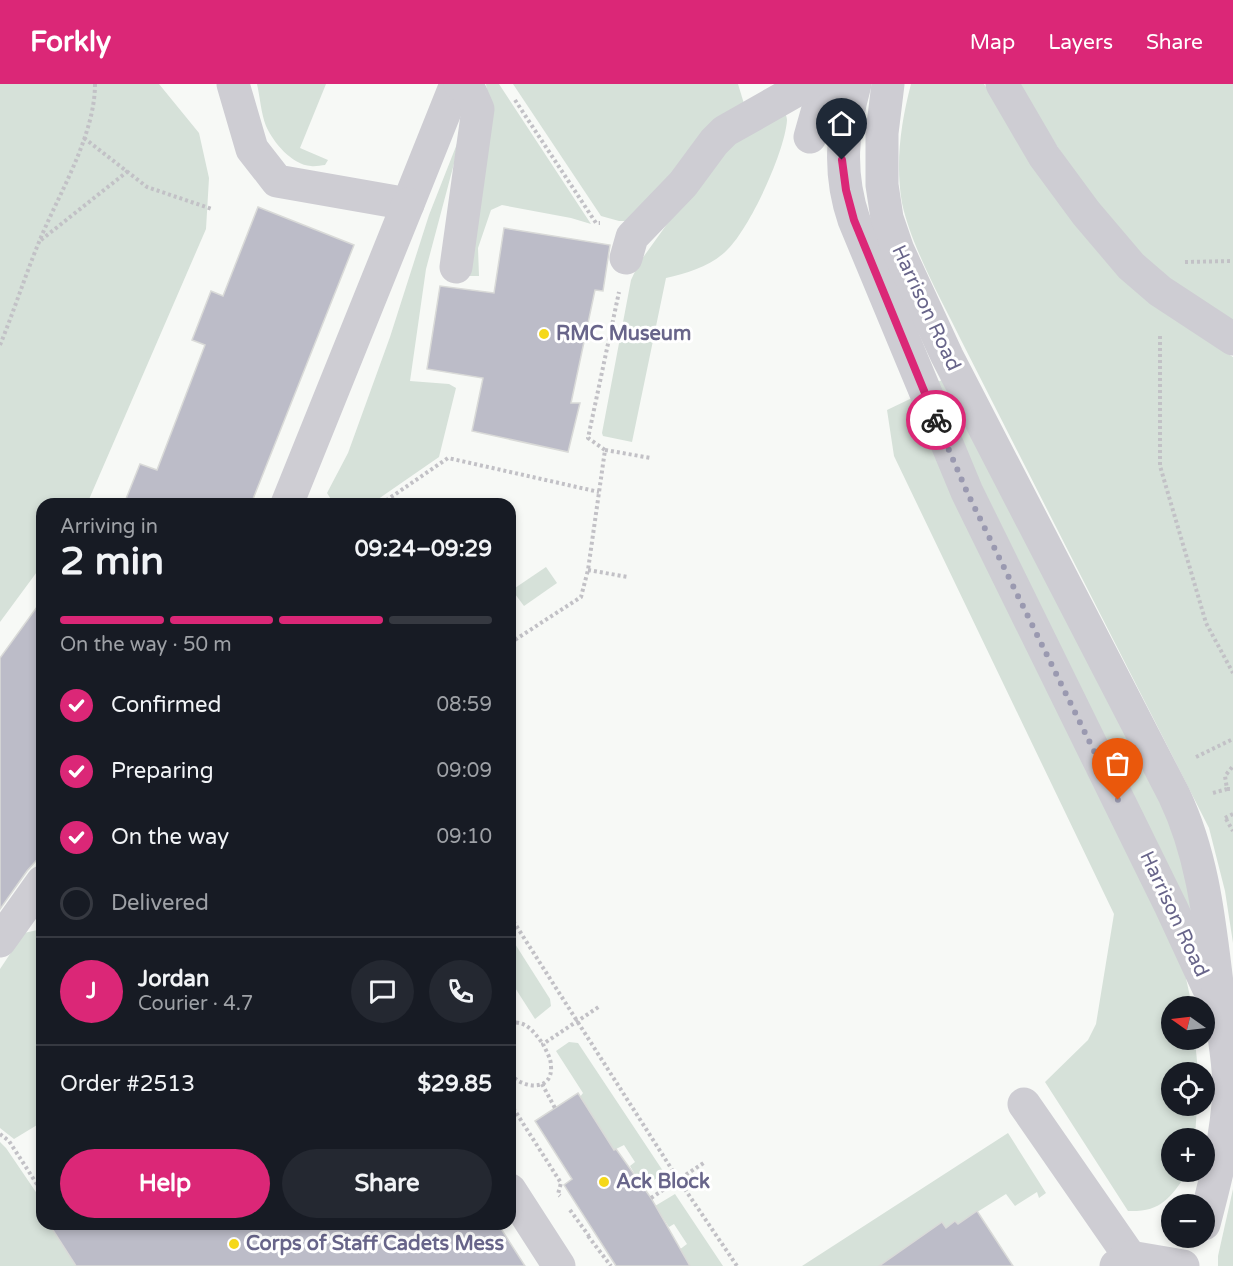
<!DOCTYPE html>
<meta charset="utf-8">
<style>
body{margin:0;font-family:"Varela Round",sans-serif;background:#242831;color:#f1f3f6;height:100vh;display:flex;flex-direction:column;font-size:22px;white-space:nowrap}
*{box-sizing:border-box;margin:0}
p{font-size:20px;color:#9ea1a6}
.icon{flex:none;width:33px;height:33px;fill:none;stroke:currentColor;stroke-width:2;stroke-linecap:round;stroke-linejoin:round}
.map{position:relative;flex:1;overflow:hidden}
.sheet{position:absolute;left:36px;top:414px;width:480px;height:732px;display:flex;flex-direction:column;background:#171b24;border-radius:18px;box-shadow:0 3px 9px #0003}
.sheet>*{flex:none}
.needle{width:39px;rotate:284deg}
.controls{position:absolute;left:1161px;top:912px;display:grid;gap:12px}
.controls a{display:grid;place-items:center;width:54px;height:54px;border-radius:50%;background:#171b24;box-shadow:0 3px 9px #0003;font-size:30px}
.pin{position:absolute;display:grid;place-items:center;width:51px;height:51px;color:#fff;margin:-62px -26px;border-radius:50% 50% 50% 0;rotate:-45deg;box-shadow:0 0 6px #0007}
.pin .icon{rotate:45deg}
.courier{position:absolute;display:grid;place-items:center;width:60px;height:60px;margin:-30px;border:4px solid #db2777;border-radius:50%;background:#fff;color:#222;box-shadow:0 2px 8px #0007}
.headline em{font-style:normal;font-weight:700}
.headline div{display:flex;flex-direction:column-reverse}
.headline{display:flex;align-items:center;justify-content:space-between;height:102px;padding:0 24px}
h1{font-size:39px;font-weight:700;line-height:45px}
.bar{display:grid;grid-template-columns:repeat(4,1fr);gap:9px 6px;align-content:center;height:72px;padding:0 24px}
.bar i{height:8px;border-radius:4px;background:#363941}
.bar .current{background:#db2777}
.bar p{grid-column:span 4}
.line{display:flex;align-items:center;gap:15px;padding:0 24px;border-top:2px solid #363941}
.line div{flex:1}
.round{display:grid;place-items:center;flex:none;width:63px;height:63px;border-radius:32px;background:#242831}
ol{padding:0 24px;list-style:none}
li{display:flex;align-items:center;gap:18px;height:66px}
li p{margin-inline-start:auto}
li .icon{padding:6px;border-radius:50%;background:#db2777;color:#fff;stroke-width:4}
li:last-child{color:#9ea1a6}
li i{width:33px;height:33px;border:3px solid #363941;border-radius:50%}
.action{display:flex;gap:12px;margin-top:auto;padding:12px 24px}
.action a{flex:1;height:69px;border-radius:36px;background:#db2777;color:#fff;font-size:24px;font-weight:700;line-height:69px;text-align:center}
.action a+a{background:#242831;color:#f1f3f6}
header{display:flex;align-items:center;gap:36px;box-sizing:border-box;height:84px;padding:0 30px;background:#db2777;color:#fff}
header strong{font-size:28px}
nav{display:flex;gap:33px;margin-inline-start:auto;font-size:21px}
.map>svg:first-child{display:block}
.green{fill:#d6e1d9}
.building{fill:#bcbcc8;stroke:#d9dad8;stroke-width:1.5}
.lines{fill:none;stroke-linecap:round;stroke-linejoin:round}
.path{stroke:#c2c1c6;stroke-width:4;stroke-dasharray:3 3;stroke-linecap:butt}
.minor{stroke:#cecdd3;stroke-width:33}
.done{stroke:#9a99b0;stroke-width:6;stroke-dasharray:0 10.8}
.route{stroke:#db2777;stroke-width:8}
.poi-dot{fill:#f5d81a;stroke:#fff;stroke-width:2}
.labels{text-anchor:middle;dominant-baseline:central;stroke-width:6;stroke-linejoin:round;paint-order:stroke}
.street-label{font-size:20px;fill:#68658a;stroke:#fff}
.poi-label{font-size:20px;font-weight:bold;fill:#68658a;stroke:#fff;text-anchor:start}
</style>
<header>
<strong>Forkly</strong>
<nav><a>Map</a><a>Layers</a><a>Share</a></nav>
</header>
<div class="map">
<svg width="1233" height="1182" viewBox="0 0 1233 1182">
<rect width="100%" height="100%" fill="#f7f9f6"/>
<g class="green">
<path d="M 0,0 L 159,0 L 199,49 L 209,94 L 206,145 L 87,420 L 42,420 L 42,481 L 0,538 Z"/>
<path d="M 257,0 L 326,0 L 300,64 L 328,76 L 325,81 C 321,81 315,83 311,82 C 292,81 273,58 266,42 C 261,29 260,13 257,0 Z"/>
<path d="M 486,0 L 499,0 L 591,140 L 571,134 L 502,121 L 491,126 L 478,164 L 479,192 L 466,192 L 491,33 Z"/>
<path d="M 513,0 L 738,0 L 745,23 L 632,137 L 619,137 L 601,132 Z"/>
<path d="M 911,0 L 984,0 L 1021,59 L 1191,246 L 1233,273 L 1233,859 L 1225,807 L 1209,744 L 962,258 C 942,217 911,162 902,119 C 895,79 901,38 911,0 Z"/>
<path d="M 1019,0 L 1233,0 L 1233,239 C 1217,230 1199,223 1185,212 C 1113,158 1065,76 1019,0 Z"/>
<path d="M 782,23 C 784,27 787,32 787,36 C 785,68 750,143 728,165 C 712,182 688,189 666,194 L 632,358 L 603,352 L 602,349 L 631,196 L 639,179 L 716,72 Z"/>
<path d="M 464,42 L 426,185 L 410,297 L 449,300 L 456,304 L 439,373 L 371,420 L 334,420 L 327,409 L 348,369 L 390,253 L 429,131 Z"/>
<path d="M 945,295 L 1163,718 L 1190,801 L 1191,831 L 932,300 Z"/>
<path d="M 912,314 L 1184,885 L 1192,922 L 1172,922 L 1172,956 L 1195,956 L 1198,988 L 1172,988 L 1172,1022 L 1197,1022 L 1195,1054 L 1172,1054 L 1172,1088 L 1188,1088 L 1187,1090 C 1169,1115 1161,1128 1128,1127 L 1045,998 L 1088,956 L 1096,940 L 1114,830 L 894,372 L 887,326 Z"/>
<path d="M 546,483 L 557,499 L 524,522 L 512,506 Z"/>
<path d="M 42,845 L 42,1038 L 14,1055 L 0,1044 L 0,885 L 24,849 Z"/>
<path d="M 510,852 L 550,915 L 551,922 L 535,935 L 510,896 Z"/>
<path d="M 569,958 L 578,959 L 665,1090 L 642,1102 L 630,1082 L 635,1078 L 624,1061 L 614,1066 L 580,1013 L 583,1009 L 556,967 Z"/>
<path d="M 1008,1049 L 1046,1109 L 1039,1114 L 1037,1108 L 1015,1122 L 1006,1110 L 958,1140 L 955,1137 L 946,1144 L 942,1138 L 879,1182 L 802,1182 Z"/>
<path d="M 0,1058 L 6,1064 L 42,1117 L 40,1127 L 42,1140 L 49,1140 L 76,1182 L 0,1182 Z"/>
<path d="M 1233,1105 L 1233,1182 L 1218,1182 L 1218,1172 Z"/>
<path d="M 675,1110 L 723,1182 L 690,1182 L 679,1166 L 687,1160 L 674,1140 L 669,1143 L 655,1122 Z"/>
</g>
<g class="building">
<path d="M 258,123 L 354,161 L 251,420 L 124,420 L 140,380 L 157,386 L 205,261 L 192,256 L 211,207 L 223,212 Z"/>
<path d="M 504,144 L 610,161 L 603,207 L 595,206 L 571,319 L 580,319 L 568,368 L 472,347 L 483,294 L 427,285 L 440,202 L 494,209 Z"/>
<path d="M 42,516 L 42,770 L 27,787 L 0,825 L 0,574 Z"/>
<path d="M 578,1009 L 614,1066 L 616,1065 L 651,1114 L 690,1182 L 616,1182 L 564,1101 L 572,1095 L 535,1037 Z"/>
<path d="M 977,1127 L 1013,1182 L 879,1182 L 942,1138 L 946,1144 L 955,1137 L 958,1140 Z"/>
<path d="M 49,1140 L 498,1140 L 525,1182 L 76,1182 Z"/>
</g>
<g class="lines">
<g class="path">
<path d="M 515,16 L 596,139 L 600,139"/>
<path d="M 84,54 L 147,103 L 212,125"/>
<path d="M 41,156 L 128,87"/>
<path d="M 1185,178 L 1233,177"/>
<path d="M 1160,252 L 1160,382 L 1206,539 L 1233,589"/>
<path d="M 0,261 C 14,227 25,192 39,158 C 58,111 95,52 95,0"/>
<path d="M 605,366 L 651,374"/>
<path d="M 381,420 L 448,374 L 599,408"/>
<path d="M 588,486 L 628,493"/>
<path d="M 510,559 L 581,513 L 588,486 L 605,366 L 588,354 L 619,208"/>
<path d="M 1196,673 L 1233,655"/>
<path d="M 1227,705 L 1233,705"/>
<path d="M 1213,709 L 1227,705 L 1225,692 L 1233,682"/>
<path d="M 1225,734 L 1233,730"/>
<path d="M 1226,735 L 1233,747"/>
<path d="M 510,832 L 678,1095 L 737,1182"/>
<path d="M 510,939 C 526,936 534,948 543,960"/>
<path d="M 510,990 C 523,1005 553,1008 551,982 C 551,974 546,967 543,960 L 600,922"/>
<path d="M 542,1000 L 555,1024"/>
<path d="M 510,1019 L 561,1099 L 558,1110 L 560,1112"/>
<path d="M 0,1050 L 9,1057 L 42,1108"/>
<path d="M 651,1114 L 705,1078"/>
<path d="M 570,1126 L 589,1152"/>
<path d="M 588,1152 L 611,1182"/>
</g>
<g class="minor">
<path d="M 233,0 L 252,65 L 277,97 L 408,120 L 456,0"/>
<path d="M 855,0 C 842,47 838,89 854,136 L 967,408 L 1171,823 L 1208,903"/>
<path d="M 888,0 L 882,49 L 882,101 L 887,134 L 898,166 L 947,272 L 1174,711 C 1205,776 1210,845 1219,915 C 1222,946 1229,974 1229,1005 C 1227,1052 1216,1095 1204,1140"/>
<path d="M 1002,0 L 1044,72 L 1086,129 L 1131,182 L 1160,207 L 1233,255"/>
<path d="M 810,53 L 825,0"/>
<path d="M 626,174 L 632,153 L 683,100 L 714,58 L 725,47 L 808,0"/>
<path d="M 456,183 L 478,25 L 471,9 L 460,0"/>
<path d="M 287,420 L 408,120"/>
<path d="M 0,857 L 42,798"/>
<path d="M 1024,1020 L 1130,1173"/>
<path d="M 510,1106 L 559,1182"/>
<path d="M 1116,1182 L 1130,1173 L 1183,1182"/>
</g>
</g>
<g class="lines">
<path class="done" d="M 936,336 L 967,408 L 1118,716"/>
<path class="route" d="M 842,76 L 846,106 L 854,136 L 936,336"/>
</g>
<g class="poi-dot">
<circle cx="544" cy="250" r="6"/>
<circle cx="604" cy="1098" r="6"/>
<circle cx="234" cy="1160" r="6"/>
</g>
<g class="labels">
<g class="street-label">
<text transform="translate(926 224) rotate(65)">Harrison Road</text>
<text transform="translate(1174 830) rotate(65)">Harrison Road</text>
</g>
<g class="poi-label">
<text x="556" y="250">RMC Museum</text>
<text x="616" y="1098">Ack Block</text>
<text x="246" y="1160">Corps of Staff Cadets Mess</text>
</g>
</g>
</svg>
<div class="controls">
<a><svg class="needle" viewBox="-14 -14 28 28"><path d="M0-13l5 13h-10z" fill="#e53935"/><path d="M0 13l5-13h-10z" fill="#9ea1a6"/></svg></a>
<a><svg class="icon" aria-label="locate" viewBox="0 0 24 24"><circle cx="12" cy="12" r="6"/><path d="M12 2v4M12 18v4M2 12h4M18 12h4"/></svg></a>
<a>+</a>
<a>−</a>
</div>
<div class="pin" style="left:1118px;top:716px;background:#ea580c"><svg class="icon" aria-label="bag" viewBox="0 0 24 24"><path d="M5 8h14l-1 12H6zM9 8a3 3 0 0 1 6 0"/></svg></div>
<div class="pin" style="left:842px;top:76px;background:#1f2937"><svg class="icon" aria-label="home" viewBox="0 0 24 24"><path d="M3 11l9-7 9 7M6 9v11h12V9"/></svg></div>
<div class="courier" style="left:936px;top:336px"><svg class="icon" aria-label="bike" viewBox="0 0 24 24"><circle cx="6" cy="16" r="4"/><circle cx="18" cy="16" r="4"/><path d="M6 16l4-8h5l3 8M10 8l3 8H6M13 5h3"/></svg></div>
<section class="sheet">
<div class="headline"><div><h1>2 min</h1><p>Arriving in</p></div><em>09:24–09:29</em></div>
<div class="bar"><i class="current"></i><i class="current"></i><i class="current"></i><i></i><p>On the way · 50 m</p></div>
<ol>
<li><svg class="icon" aria-label="check" viewBox="0 0 24 24"><path d="M5 12l5 5 9-10"/></svg>Confirmed<p>08:59</p></li>
<li><svg class="icon" aria-label="check" viewBox="0 0 24 24"><path d="M5 12l5 5 9-10"/></svg>Preparing<p>09:09</p></li>
<li><svg class="icon" aria-label="check" viewBox="0 0 24 24"><path d="M5 12l5 5 9-10"/></svg>On the way<p>09:10</p></li>
<li><i></i>Delivered</li>
</ol>
<div class="line" style="height:108px"><b class="round" style="background:#db2777;color:#fff">J</b><div><b>Jordan</b><p>Courier · 4.7</p></div><a class="round"><svg class="icon" aria-label="chat" viewBox="0 0 24 24"><path d="M4 5h16v11H9l-5 4z"/></svg></a><a class="round"><svg class="icon" aria-label="phone" viewBox="0 0 24 24"><path d="M5 4h4l2 5-3 2q2 4 5 5l2-3 5 2v4C11 20 4 13 5 4z"/></svg></a></div>
<div class="line" style="height:78px"><div>Order #2513</div><b>$29.85</b></div>
<div class="action"><a>Help</a><a>Share</a></div>
</section>
</div>
